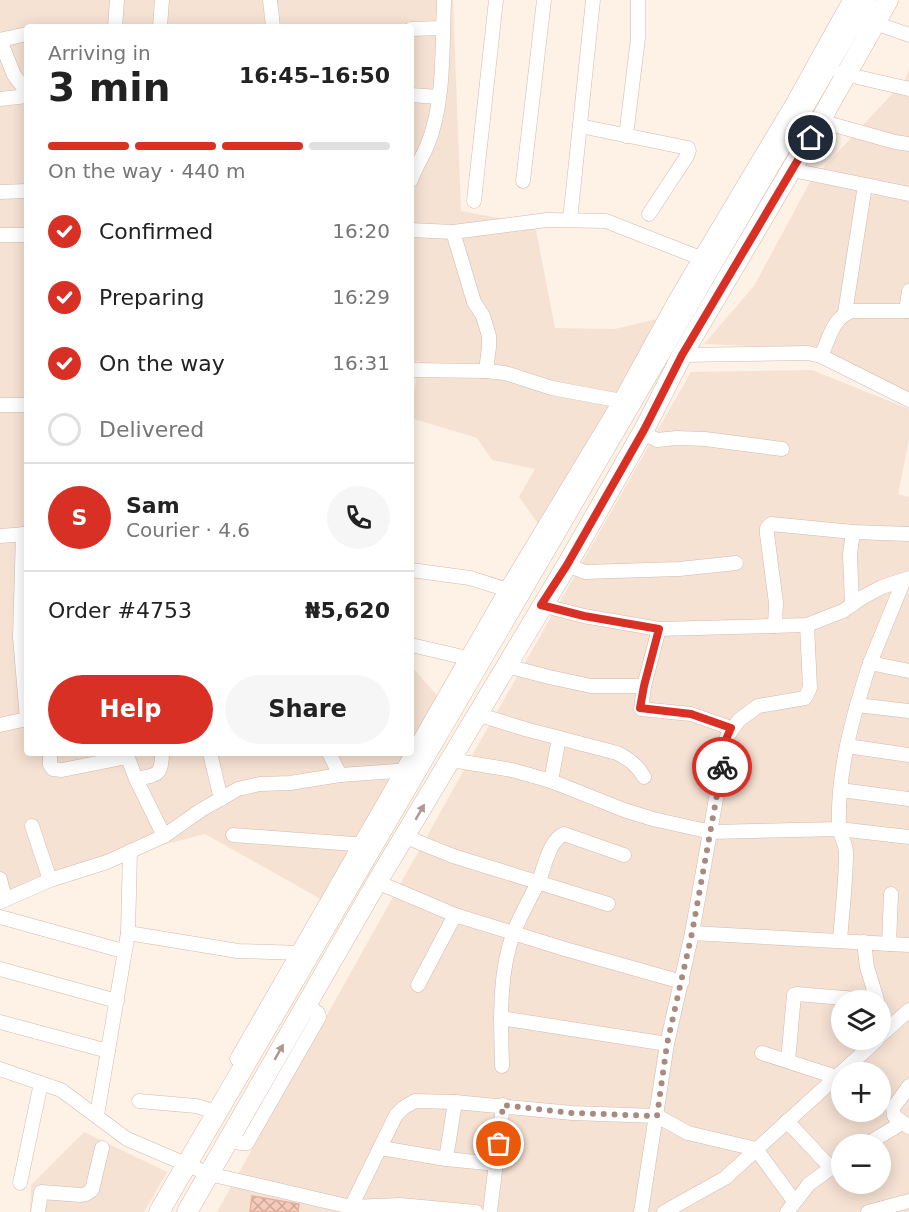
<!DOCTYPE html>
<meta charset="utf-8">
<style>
body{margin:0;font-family:"DejaVu Sans",sans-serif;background:#f6f6f6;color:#222;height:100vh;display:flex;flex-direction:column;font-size:22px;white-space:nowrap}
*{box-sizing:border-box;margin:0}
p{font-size:20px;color:#767676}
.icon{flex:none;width:33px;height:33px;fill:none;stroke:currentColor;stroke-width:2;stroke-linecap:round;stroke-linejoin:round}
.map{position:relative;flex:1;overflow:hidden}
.panel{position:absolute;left:24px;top:24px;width:390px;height:732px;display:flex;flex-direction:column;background:#fff;border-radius:6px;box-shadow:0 3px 15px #0003}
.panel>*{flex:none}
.buttons{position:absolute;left:831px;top:990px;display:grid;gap:12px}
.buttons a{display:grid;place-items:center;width:60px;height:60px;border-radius:50%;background:#fff;box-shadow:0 3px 15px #0003;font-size:30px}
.pin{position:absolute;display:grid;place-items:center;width:51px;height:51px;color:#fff;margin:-26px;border:3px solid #fff;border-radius:50%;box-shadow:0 2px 6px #0007}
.courier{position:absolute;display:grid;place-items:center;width:60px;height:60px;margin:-30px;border:4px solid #d93025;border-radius:50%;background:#fff;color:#222;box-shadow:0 2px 8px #0007}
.summary em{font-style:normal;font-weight:700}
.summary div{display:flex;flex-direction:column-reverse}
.summary{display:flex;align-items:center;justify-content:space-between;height:102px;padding:0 24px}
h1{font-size:39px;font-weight:700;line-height:45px}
.bar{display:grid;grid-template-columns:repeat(4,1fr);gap:9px 6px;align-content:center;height:72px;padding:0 24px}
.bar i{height:8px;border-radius:4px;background:#e0e0e0}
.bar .on{background:#d93025}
.bar p{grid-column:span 4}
.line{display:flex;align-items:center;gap:15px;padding:0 24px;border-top:2px solid #e0e0e0}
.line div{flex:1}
.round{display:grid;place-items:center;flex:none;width:63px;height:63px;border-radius:32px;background:#f6f6f6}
ol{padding:0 24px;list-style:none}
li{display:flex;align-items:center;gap:18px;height:66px}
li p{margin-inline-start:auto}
li .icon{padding:6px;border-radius:50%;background:#d93025;color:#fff;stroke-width:4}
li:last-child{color:#767676}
li i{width:33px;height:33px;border:3px solid #e0e0e0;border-radius:50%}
.primary-button{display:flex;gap:12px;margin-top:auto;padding:12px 24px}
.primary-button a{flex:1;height:69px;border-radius:36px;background:#d93025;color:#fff;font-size:24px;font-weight:700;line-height:69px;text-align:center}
.primary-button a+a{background:#f6f6f6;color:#222}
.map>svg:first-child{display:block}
.residential{fill:#f6e2d3;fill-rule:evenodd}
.building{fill:url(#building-cross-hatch);stroke:#eaae9a;stroke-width:1.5}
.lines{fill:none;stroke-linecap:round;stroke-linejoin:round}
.minor-casing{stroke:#d4b9ad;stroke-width:15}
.secondary-casing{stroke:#d7b8aa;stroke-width:21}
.minor{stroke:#fff;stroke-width:14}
.secondary{stroke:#fff;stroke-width:20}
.oneway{fill:#af9891}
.done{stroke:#a88a7f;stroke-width:6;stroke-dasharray:0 10.8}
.route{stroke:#d93025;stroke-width:8}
</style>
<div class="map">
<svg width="909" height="1212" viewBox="0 0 909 1212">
<defs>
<pattern id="building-cross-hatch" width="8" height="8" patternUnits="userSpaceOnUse" patternTransform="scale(1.5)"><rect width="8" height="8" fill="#f6cbbb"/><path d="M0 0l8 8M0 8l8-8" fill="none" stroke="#cca79a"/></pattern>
</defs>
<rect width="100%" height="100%" fill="#fef1e5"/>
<g class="residential">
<path d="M 0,0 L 453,0 L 461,211 L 535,225 L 555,328 L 615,329 L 661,318 L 540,526 L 519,497 L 535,469 L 492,460 L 477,438 L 411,418 L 411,407 L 420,361 L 411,361 L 411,27 L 27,27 L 27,753 L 411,753 L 411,666 L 451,711 L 342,911 L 205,834 L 112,858 L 13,902 L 0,910 Z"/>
<path d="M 909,70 L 909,392 L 817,349 L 704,344 L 754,286 L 810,182 L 905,80 Z"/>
<path d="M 812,370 L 909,409 L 909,440 L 898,494 L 909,497 L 909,1212 L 217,1212 L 474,752 L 691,372 ZM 842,1000 L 880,1000 L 880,1040 L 842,1040 ZM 842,1072 L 880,1072 L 880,1112 L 842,1112 ZM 842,1144 L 880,1144 L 880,1184 L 842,1184 Z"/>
<path d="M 84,1132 L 167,1172 L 144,1212 L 30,1212 L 31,1185 Z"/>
</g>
<path class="building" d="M 252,1196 L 299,1204 L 298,1212 L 250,1212 Z"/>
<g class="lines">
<defs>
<g id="minor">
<path d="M 270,0 L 273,27"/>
<path d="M 875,23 L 909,35"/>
<path d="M 115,27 L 117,0"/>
<path d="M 160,27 L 162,0"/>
<path d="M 411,29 L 443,28"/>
<path d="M 0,40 L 14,75 L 27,92"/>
<path d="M 0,40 L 27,34"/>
<path d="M 840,73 L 909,89"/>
<path d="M 411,95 L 438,97"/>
<path d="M 0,99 L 27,96"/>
<path d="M 820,121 L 895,142 L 909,144"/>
<path d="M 580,126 L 688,148 L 689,151 L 687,156 L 649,214"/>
<path d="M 626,136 L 638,38 L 638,0"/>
<path d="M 792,170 L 909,194"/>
<path d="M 411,180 C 415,168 422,158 427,146 C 445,104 442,46 444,0"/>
<path d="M 523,181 L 544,0"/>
<path d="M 0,192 L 27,191"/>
<path d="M 474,201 L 496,0"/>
<path d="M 570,220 L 593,0"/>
<path d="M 411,230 L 453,232 L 547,220 L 606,221 L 708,261"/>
<path d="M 453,232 L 474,302 L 483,316 L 489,336 L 489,347 L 486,371"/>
<path d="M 0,235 L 27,235"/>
<path d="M 906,311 L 909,291"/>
<path d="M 845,313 L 865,185"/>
<path d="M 682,355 L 808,353 L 821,356 L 909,400"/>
<path d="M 821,356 C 829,339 833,317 852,311 L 909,311"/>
<path d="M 411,370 L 486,371 L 505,373 L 552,388 L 627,402"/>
<path d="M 0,405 L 27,405"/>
<path d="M 644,430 L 647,435 L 657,440 L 677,438 L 705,439 L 782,449"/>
<path d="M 23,534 L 20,637 L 27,719"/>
<path d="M 0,536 L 27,534"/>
<path d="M 567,565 L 585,572 L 679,569 L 736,563"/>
<path d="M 411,570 L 470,578 L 514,592"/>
<path d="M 541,605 L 584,616 L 659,629 L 807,625 L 843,611 L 863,597 L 882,587 L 909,578"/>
<path d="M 852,605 L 850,554 L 853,532"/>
<path d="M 775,626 L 776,603 L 767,534 L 767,528 L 771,524 L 853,532 L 909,534"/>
<path d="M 659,629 L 644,686 L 641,709 L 691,714 L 731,728"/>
<path d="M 411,645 L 476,660"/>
<path d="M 870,663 L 904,580"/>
<path d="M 507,666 L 549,677 L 591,686 L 644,686"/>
<path d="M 857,705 L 909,711"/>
<path d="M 477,714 L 525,729 L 617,753 C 629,759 637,765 644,777"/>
<path d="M 0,725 L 27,719"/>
<path d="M 847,746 L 909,755"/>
<path d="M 50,753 L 50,765 L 53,769 L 62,770 L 127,757"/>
<path d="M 126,753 L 136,779 L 164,836"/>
<path d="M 210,753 L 221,799"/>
<path d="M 329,753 L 340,775"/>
<path d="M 451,760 L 512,770 L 551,781 L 624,810 L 653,819 L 711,832 L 839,829 L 909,837"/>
<path d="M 136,779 C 157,775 162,776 162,753"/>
<path d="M 551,781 L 559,738"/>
<path d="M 841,790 L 909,799"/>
<path d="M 32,826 L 50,880"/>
<path d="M 233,835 L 354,844 L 367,851"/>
<path d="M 406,837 L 453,856 L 608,904"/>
<path d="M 130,851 L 128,933 L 238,951 L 305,953"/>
<path d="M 0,879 L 5,900"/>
<path d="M 377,882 L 455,915 L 565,949 L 682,982"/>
<path d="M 0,902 L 50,880 L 107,862 L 164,836 L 201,810 L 238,789 L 260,784 L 290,783 L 340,775 L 411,770"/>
<path d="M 0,917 L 123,951"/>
<path d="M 692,933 L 909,945"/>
<path d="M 840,941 C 842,912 846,882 846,853 C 846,843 840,836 839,827 C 837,771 853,715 870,663 L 909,671"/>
<path d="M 864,942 L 867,967 L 877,1000"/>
<path d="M 889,944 L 891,894"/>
<path d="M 0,969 L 117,1001"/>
<path d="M 418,985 L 455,915"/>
<path d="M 880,1013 L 886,1031"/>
<path d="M 501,1018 L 667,1044"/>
<path d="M 0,1022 L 108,1051"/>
<path d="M 880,1036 L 909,1010"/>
<path d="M 762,1053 L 836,1077"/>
<path d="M 237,1059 L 506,590 L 620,401 L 677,297 L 794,101 L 850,0"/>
<path d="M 788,1061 L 794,995 L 797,994 L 868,1000"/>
<path d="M 502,1066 C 501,1023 498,973 514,932 C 521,913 532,896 540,878 C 545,864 550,840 564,834 L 624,855"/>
<path d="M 0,1069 L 61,1090 L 127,1139 L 209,1174 L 351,1207 L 400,1205 L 476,1212"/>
<path d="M 909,1086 L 893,1108 L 894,1116 L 909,1127"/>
<path d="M 139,1101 L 196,1106 L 217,1112"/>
<path d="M 97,1115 L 128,933"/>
<path d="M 787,1121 L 830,1167"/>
<path d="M 229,1139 L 240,1143 L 247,1143 L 319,1017 L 318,1013 L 306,1005"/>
<path d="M 867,1144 L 902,1123"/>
<path d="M 381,1148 L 446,1159 L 497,1164"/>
<path d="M 446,1159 L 455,1102"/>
<path d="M 20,1183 L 41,1083"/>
<path d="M 351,1207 L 396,1115 L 403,1108 L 415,1101 L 455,1102 L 572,1113 L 657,1116 L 688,1133 L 756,1149 L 794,1201"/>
<path d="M 38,1212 L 41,1192 L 81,1195 L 86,1194 L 92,1190 L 102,1148"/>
<path d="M 490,1212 L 503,1105"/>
<path d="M 641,1212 L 667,1044 L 692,933 L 727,737 L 739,720 L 758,706 L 805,698 L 810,688 L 807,625"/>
<path d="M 664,1212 L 725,1178 L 877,1040"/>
<path d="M 787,1212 L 809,1184 L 842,1160"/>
<path d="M 868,1212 L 909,1201"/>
</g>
<g id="secondary">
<path d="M 159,1212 L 866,0"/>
<path d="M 187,1212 L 377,882 L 567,565 L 644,430 L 682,355 L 820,121 L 888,0"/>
</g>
</defs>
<use href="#minor" class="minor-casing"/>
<use href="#secondary" class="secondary-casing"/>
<use href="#minor" class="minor"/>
<use href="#secondary" class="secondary"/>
</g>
<defs><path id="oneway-solid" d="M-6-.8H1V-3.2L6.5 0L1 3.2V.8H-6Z" transform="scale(1.5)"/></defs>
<g class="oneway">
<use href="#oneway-solid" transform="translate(420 812) rotate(-60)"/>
<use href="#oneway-solid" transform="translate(279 1052) rotate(-60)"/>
</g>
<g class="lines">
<path class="done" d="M 499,1144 L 503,1105 L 572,1113 L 657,1116 L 667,1044 L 692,933 L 722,767"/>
<path class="route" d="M 722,767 L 727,737 L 731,728 L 691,714 L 640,708 L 644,686 L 659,629 L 584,616 L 541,605 L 567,565 L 644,430 L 682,355 L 811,138"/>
</g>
</svg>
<div class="buttons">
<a><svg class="icon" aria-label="layers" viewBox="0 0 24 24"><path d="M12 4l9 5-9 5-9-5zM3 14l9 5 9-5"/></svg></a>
<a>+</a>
<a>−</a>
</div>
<div class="pin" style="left:499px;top:1144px;background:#ea580c"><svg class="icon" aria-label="bag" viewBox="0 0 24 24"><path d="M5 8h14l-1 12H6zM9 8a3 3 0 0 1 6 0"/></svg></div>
<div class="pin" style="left:811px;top:138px;background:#1f2937"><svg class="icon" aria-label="home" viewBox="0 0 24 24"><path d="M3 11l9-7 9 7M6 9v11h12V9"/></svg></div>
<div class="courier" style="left:722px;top:767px"><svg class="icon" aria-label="bike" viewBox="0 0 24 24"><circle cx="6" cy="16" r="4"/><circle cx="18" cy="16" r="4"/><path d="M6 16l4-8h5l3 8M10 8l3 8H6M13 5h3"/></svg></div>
<section class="panel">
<div class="summary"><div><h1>3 min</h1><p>Arriving in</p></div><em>16:45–16:50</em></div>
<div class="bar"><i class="on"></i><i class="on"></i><i class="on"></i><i></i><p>On the way · 440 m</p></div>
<ol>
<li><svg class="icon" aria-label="check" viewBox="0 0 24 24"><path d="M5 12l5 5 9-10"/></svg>Confirmed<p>16:20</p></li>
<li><svg class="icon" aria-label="check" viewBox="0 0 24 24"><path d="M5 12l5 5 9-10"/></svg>Preparing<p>16:29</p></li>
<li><svg class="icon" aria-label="check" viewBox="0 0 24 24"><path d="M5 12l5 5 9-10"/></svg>On the way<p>16:31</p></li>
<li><i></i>Delivered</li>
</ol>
<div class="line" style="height:108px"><b class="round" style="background:#d93025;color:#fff">S</b><div><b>Sam</b><p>Courier · 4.6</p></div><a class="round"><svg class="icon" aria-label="phone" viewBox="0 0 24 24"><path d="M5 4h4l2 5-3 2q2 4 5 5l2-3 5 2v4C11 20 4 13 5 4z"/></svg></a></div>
<div class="line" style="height:78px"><div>Order #4753</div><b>₦5,620</b></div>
<div class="primary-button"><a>Help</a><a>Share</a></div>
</section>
</div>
